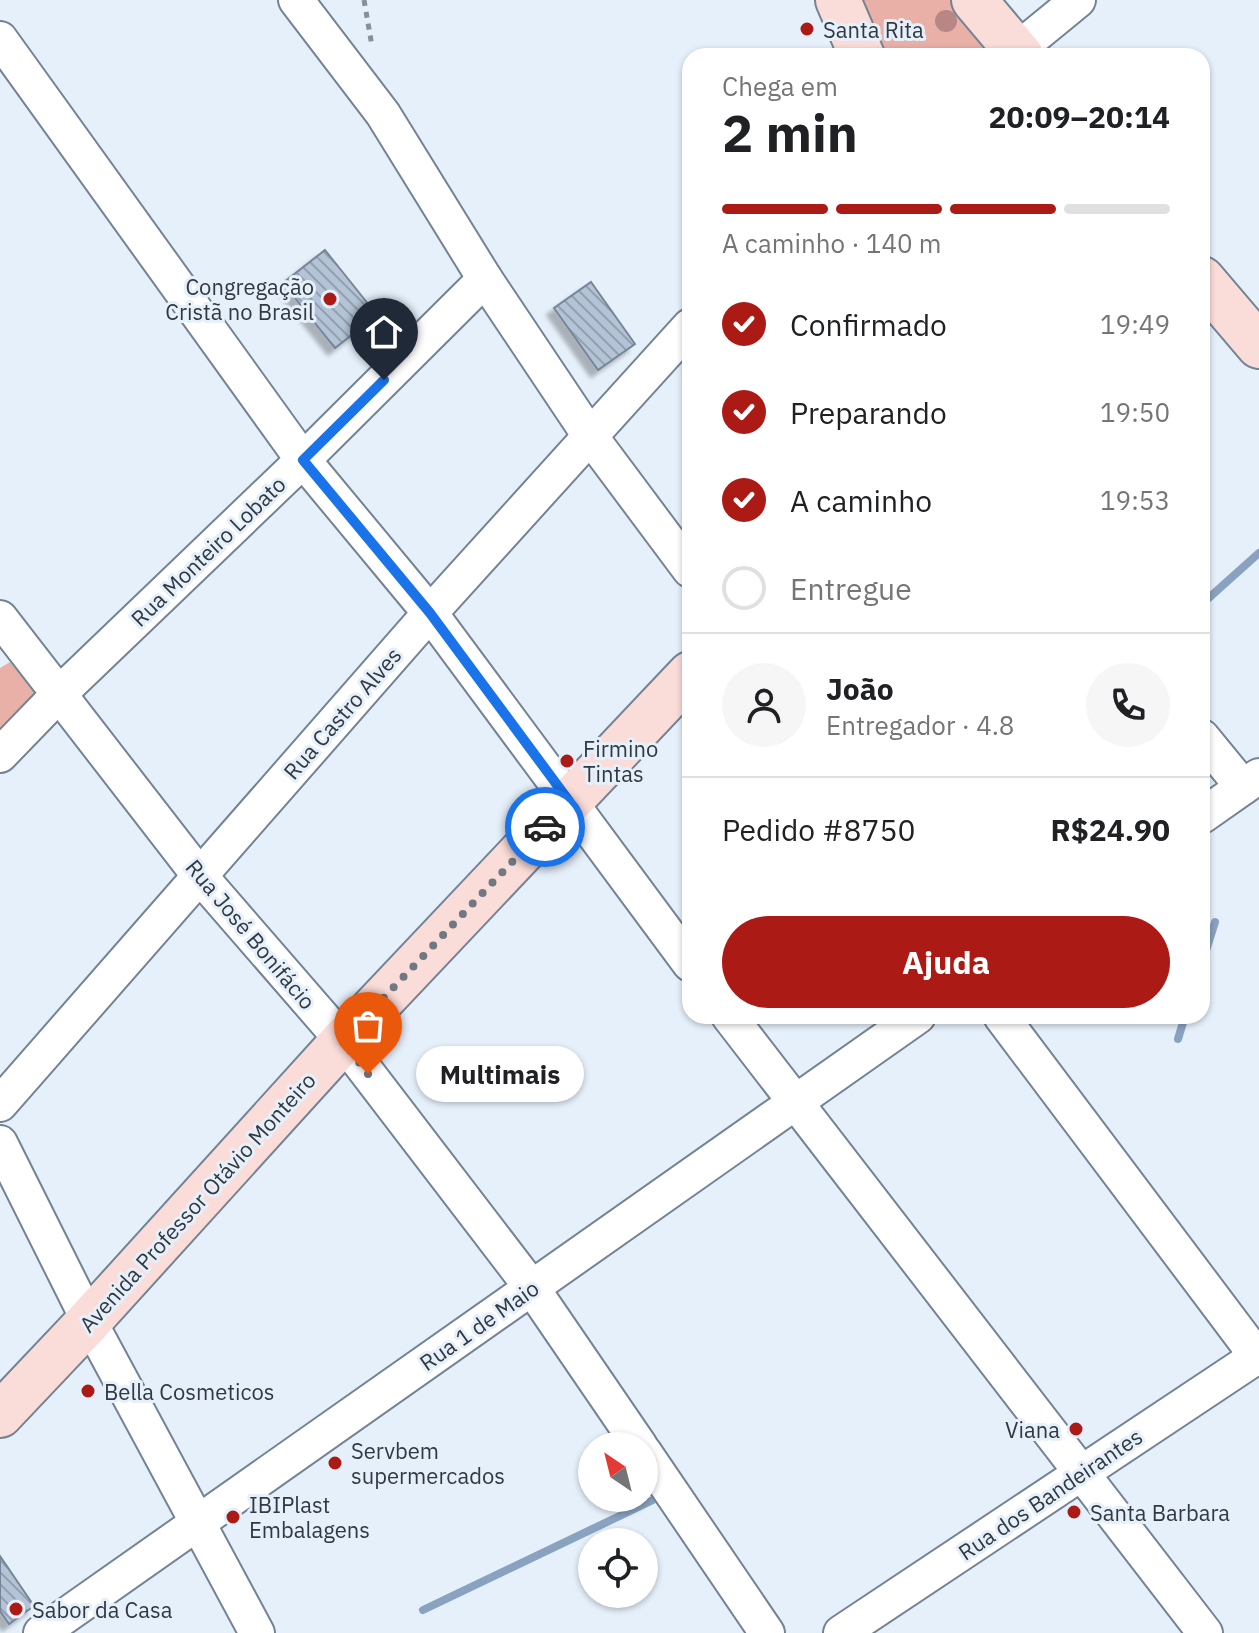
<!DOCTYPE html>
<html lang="pt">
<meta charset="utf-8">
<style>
body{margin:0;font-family:"IBM Plex Sans",sans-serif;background:#f6f6f6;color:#202124;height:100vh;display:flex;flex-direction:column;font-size:30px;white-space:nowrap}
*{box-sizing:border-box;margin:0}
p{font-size:26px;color:#757577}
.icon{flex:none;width:44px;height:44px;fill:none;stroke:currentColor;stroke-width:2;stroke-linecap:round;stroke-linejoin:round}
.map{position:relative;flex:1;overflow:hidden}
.sheet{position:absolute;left:682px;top:48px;width:528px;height:976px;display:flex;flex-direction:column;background:#fff;border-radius:24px;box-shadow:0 2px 6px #0004}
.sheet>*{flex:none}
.needle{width:52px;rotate:325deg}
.tools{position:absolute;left:578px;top:1432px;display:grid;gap:16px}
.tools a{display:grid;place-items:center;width:80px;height:80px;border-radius:50%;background:#fff;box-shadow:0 2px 6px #0004;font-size:40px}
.pin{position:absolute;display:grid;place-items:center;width:68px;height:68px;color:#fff;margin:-82px -34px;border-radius:50% 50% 50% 0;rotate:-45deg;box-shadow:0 0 8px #0007}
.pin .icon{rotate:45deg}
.courier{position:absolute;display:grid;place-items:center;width:80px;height:80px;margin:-40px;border:6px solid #1a73e8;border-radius:50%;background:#fff;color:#222;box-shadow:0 2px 10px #0007}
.bubble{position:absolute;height:56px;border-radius:28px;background:#fff;box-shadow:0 2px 6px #0004;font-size:26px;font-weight:700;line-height:56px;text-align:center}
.overview em{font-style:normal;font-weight:700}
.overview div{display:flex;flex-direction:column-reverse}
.overview{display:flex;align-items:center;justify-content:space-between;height:136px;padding:0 40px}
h1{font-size:52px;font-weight:700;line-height:60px}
.bar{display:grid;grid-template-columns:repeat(4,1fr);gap:12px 8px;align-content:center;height:96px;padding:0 40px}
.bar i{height:10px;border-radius:6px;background:#e0e0e0}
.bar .active{background:#ac1a15}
.bar p{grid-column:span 4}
.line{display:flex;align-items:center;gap:20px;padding:0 40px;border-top:2px solid #e0e0e0}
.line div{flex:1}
.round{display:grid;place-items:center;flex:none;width:84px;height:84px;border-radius:42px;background:#f6f6f6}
ol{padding:0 40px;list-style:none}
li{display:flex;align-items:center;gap:24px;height:88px}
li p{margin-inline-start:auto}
li .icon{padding:8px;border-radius:50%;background:#ac1a15;color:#fff;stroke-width:4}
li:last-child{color:#757577}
li i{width:44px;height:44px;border:4px solid #e0e0e0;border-radius:50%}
.primary-button{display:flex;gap:16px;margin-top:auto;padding:16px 40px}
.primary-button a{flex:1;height:92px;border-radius:48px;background:#ac1a15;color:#fff;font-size:32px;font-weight:700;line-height:92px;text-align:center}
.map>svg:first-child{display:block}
.green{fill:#e9b0a7}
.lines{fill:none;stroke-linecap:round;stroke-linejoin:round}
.stream{stroke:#89a2bf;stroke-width:8}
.building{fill:url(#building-back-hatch);stroke:#778697;stroke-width:2;filter:url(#shadow)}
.street-casing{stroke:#748394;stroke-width:38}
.secondary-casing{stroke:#748394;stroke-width:48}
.path{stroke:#878f98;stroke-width:5;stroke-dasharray:6 6;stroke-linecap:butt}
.street{stroke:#fff;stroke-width:34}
.secondary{stroke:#fadcd8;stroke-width:44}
.tree{fill:#b98686}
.done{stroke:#717881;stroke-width:8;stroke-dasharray:0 14.4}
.route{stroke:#1a73e8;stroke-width:10}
.poi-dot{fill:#ac1a15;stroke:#e6f0fb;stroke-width:3}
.labels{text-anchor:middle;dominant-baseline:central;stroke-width:6;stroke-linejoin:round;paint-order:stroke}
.poi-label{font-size:22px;fill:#323840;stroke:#e6f0fb;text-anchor:start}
.street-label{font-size:22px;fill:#323840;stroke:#e6f0fb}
</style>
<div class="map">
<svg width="1259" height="1633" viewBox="0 0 1259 1633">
<defs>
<pattern id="building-back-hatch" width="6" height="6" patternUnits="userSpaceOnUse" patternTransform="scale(2)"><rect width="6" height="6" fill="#b4c4d6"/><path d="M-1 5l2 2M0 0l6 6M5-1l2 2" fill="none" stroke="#93a0af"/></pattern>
<filter id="shadow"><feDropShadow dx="-7" dy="7" stdDeviation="2" flood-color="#0004"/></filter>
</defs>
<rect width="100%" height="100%" fill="#e6f0fb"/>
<g class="green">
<path d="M 852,0 L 953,0 L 998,56 L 877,56 Z"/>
<path d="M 10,662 L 36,691 L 0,730 L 0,668 Z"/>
</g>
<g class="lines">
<g class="stream">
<path d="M 1202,604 L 1259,553"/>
<path d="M 1202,963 L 1215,922"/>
<path d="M 1178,1039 L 1185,1016"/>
<path d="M 423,1610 L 653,1500"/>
</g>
</g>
<g class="building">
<path d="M 325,250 L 377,315 L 335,348 L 283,283 Z"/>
<path d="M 591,282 L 635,344 L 598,370 L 554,308 Z"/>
<path d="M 0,1556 L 34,1606 L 9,1624 L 0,1611 Z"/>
</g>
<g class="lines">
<defs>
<g id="street">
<path d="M 296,0 L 383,114 L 485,279 L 590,436 L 690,570"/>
<path d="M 0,39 L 303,460 L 430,613 L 690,964"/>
<path d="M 1017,50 L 1078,0"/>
<path d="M 0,618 L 199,875 L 343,1041 L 532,1288 L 640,1446"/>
<path d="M 1202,737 L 1243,787"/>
<path d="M 0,755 L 59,694 L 303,460 L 485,279"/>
<path d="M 1202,816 L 1259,776"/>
<path d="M 729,1016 L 1205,1633"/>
<path d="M 1001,1016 L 1259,1359"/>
<path d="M 0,1104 L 430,613 L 690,326"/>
<path d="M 0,1143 L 89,1321 L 257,1633"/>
<path d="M 644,1452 L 767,1633"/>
<path d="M 41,1633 L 918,1016"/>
<path d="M 841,1633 L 1259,1355"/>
</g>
<g id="secondary">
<path d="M 838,0 L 862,56"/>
<path d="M 974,0 L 1021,56"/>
<path d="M 1202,279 L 1259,346"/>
<path d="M 0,1415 L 89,1321 L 343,1041 L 690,674"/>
</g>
</defs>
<use href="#street" class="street-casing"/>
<use href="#secondary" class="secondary-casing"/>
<path class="path" d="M 364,0 L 372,46"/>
<use href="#street" class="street"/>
<use href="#secondary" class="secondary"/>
</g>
<circle class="tree" cx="946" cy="21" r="11"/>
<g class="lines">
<path class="done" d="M 368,1074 L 343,1041 L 545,827"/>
<path class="route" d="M 384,380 L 303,460 L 430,613 L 569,801 L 545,827"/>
</g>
<g class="poi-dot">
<circle cx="807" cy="29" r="8"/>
<circle cx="330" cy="299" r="8"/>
<circle cx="567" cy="761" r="8"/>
<circle cx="88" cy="1391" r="8"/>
<circle cx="1076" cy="1429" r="8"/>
<circle cx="335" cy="1463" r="8"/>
<circle cx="1074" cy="1512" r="8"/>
<circle cx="233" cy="1517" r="8"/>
<circle cx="16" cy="1609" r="8"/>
</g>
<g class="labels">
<g class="poi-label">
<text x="823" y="29">Santa Rita</text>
<text x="314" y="286" text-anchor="end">Congregação<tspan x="314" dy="25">Cristã no Brasil</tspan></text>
<text x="583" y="748">Firmino<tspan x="583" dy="25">Tintas</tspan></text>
<text x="104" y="1391">Bella Cosmeticos</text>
<text x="1060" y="1429" text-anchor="end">Viana</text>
<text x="351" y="1450">Servbem<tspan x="351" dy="25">supermercados</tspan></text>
<text x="249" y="1504">IBIPlast<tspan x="249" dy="25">Embalagens</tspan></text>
<text x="1090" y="1512">Santa Barbara</text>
<text x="32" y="1609">Sabor da Casa</text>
</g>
<g class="street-label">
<text transform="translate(208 551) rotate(-44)">Rua Monteiro Lobato</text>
<text transform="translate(342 713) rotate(-49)">Rua Castro Alves</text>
<text transform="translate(251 934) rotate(50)">Rua José Bonifácio</text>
<text transform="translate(197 1202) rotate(-48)">Avenida Professor Otávio Monteiro</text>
<text transform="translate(479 1325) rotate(-35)">Rua 1 de Maio</text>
<text transform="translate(1050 1494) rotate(-34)">Rua dos Bandeirantes</text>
</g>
</g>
</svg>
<div class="tools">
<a><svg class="needle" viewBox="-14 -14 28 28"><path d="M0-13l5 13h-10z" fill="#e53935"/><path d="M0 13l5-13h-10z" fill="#757577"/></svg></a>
<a><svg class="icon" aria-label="locate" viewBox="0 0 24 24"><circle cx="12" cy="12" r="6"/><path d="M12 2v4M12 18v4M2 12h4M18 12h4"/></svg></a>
</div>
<div class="pin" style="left:368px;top:1074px;background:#ea580c"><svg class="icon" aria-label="bag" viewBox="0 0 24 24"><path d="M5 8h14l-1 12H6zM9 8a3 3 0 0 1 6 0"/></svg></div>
<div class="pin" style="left:384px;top:380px;background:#1f2937"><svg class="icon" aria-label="home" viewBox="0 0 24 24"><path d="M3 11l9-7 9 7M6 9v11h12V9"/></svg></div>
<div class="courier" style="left:545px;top:827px"><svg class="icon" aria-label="car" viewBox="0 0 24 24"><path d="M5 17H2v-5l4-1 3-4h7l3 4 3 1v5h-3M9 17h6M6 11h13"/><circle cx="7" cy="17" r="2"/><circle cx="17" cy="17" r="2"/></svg></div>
<div class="bubble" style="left:416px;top:1046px;width:168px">Multimais</div>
<section class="sheet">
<div class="overview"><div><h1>2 min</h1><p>Chega em</p></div><em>20:09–20:14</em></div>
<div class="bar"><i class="active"></i><i class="active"></i><i class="active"></i><i></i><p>A caminho · 140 m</p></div>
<ol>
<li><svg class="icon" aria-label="check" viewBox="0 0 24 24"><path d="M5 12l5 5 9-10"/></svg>Confirmado<p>19:49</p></li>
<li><svg class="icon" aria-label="check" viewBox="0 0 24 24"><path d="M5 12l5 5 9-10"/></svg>Preparando<p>19:50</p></li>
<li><svg class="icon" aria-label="check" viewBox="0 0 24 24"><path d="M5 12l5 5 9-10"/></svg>A caminho<p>19:53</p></li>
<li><i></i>Entregue</li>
</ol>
<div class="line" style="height:144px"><a class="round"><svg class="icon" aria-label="person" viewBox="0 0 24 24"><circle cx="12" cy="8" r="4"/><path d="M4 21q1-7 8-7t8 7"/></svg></a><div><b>João</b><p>Entregador · 4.8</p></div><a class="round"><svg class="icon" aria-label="phone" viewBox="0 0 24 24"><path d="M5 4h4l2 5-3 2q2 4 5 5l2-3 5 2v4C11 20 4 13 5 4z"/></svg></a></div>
<div class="line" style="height:104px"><div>Pedido #8750</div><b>R$24.90</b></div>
<div class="primary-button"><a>Ajuda</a></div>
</section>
</div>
